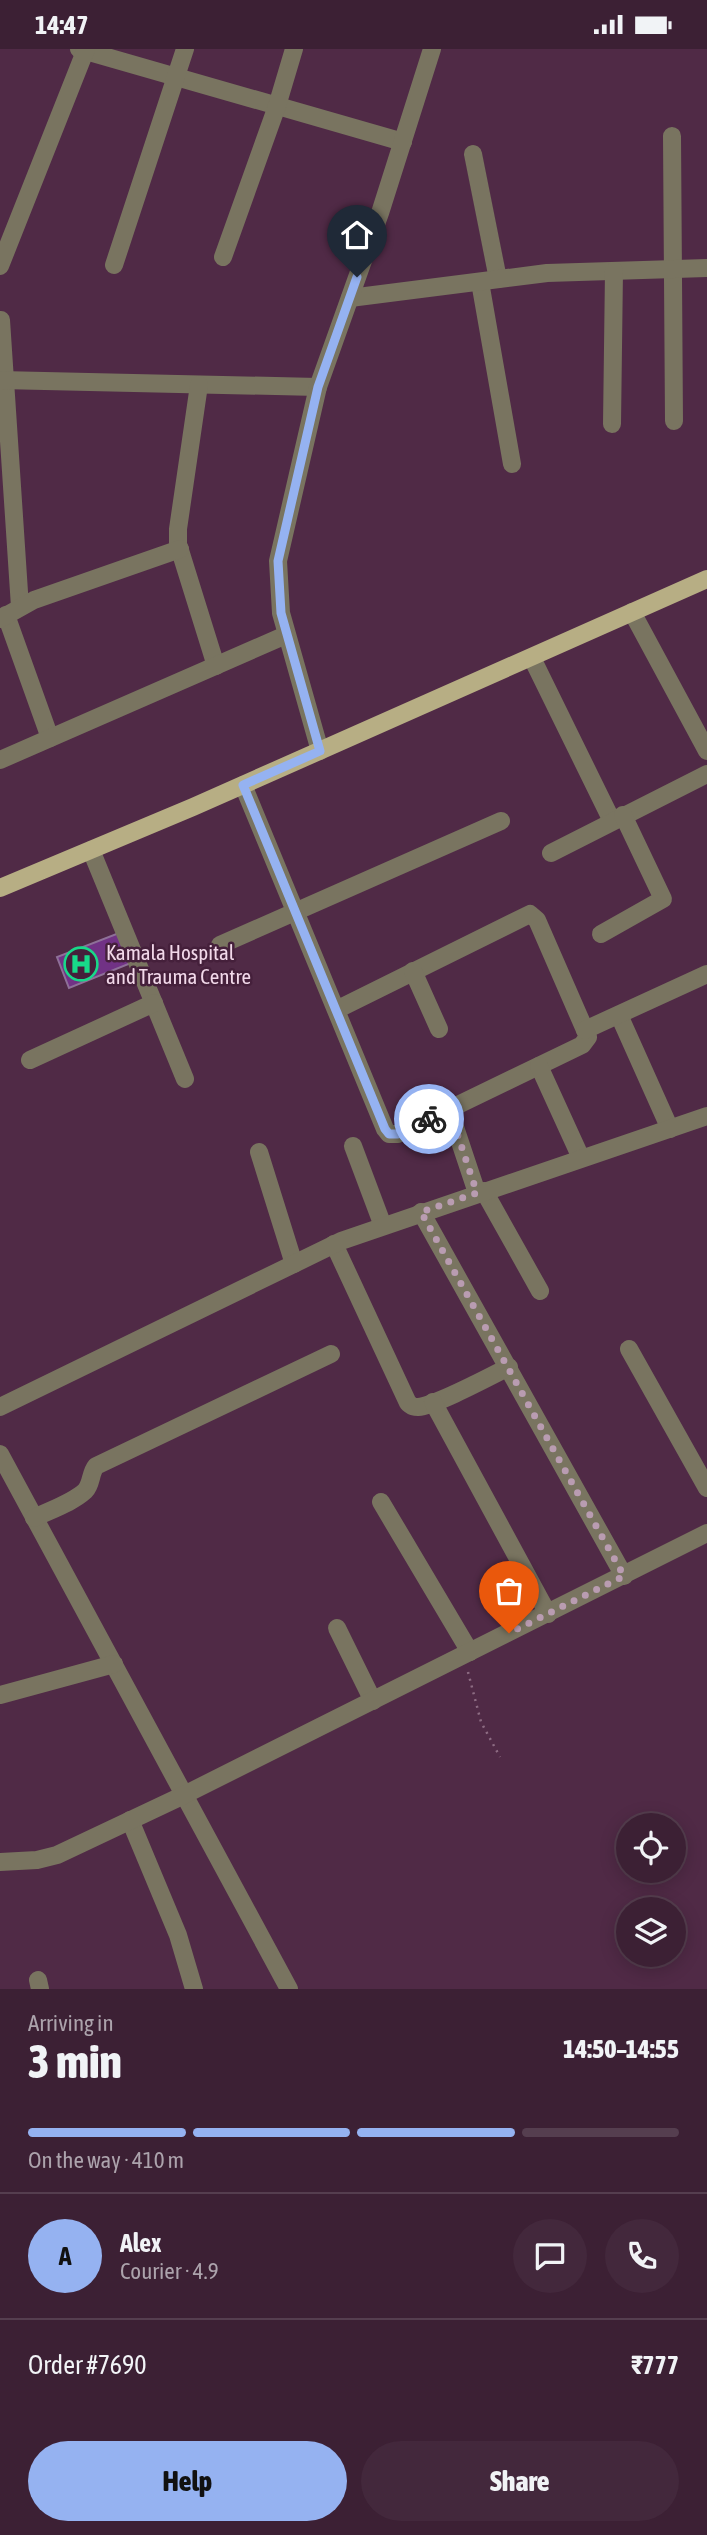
<!DOCTYPE html>
<meta charset="utf-8">
<style>
body{margin:0;font-family:"Asap Condensed",sans-serif;background:#43283c;color:#f1f3f6;height:100vh;display:flex;flex-direction:column;font-size:26px;white-space:nowrap}
*{box-sizing:border-box;margin:0}
p{font-size:23px;color:#aca3ac}
.icon{flex:none;width:38px;height:38px;fill:none;stroke:currentColor;stroke-width:2;stroke-linecap:round;stroke-linejoin:round}
.map{position:relative;height:1940px;overflow:hidden}
.drawer{display:flex;flex-direction:column;background:#3c2034;flex:1}
.drawer>*{flex:none}
.buttons{position:absolute;left:616px;top:1764px;display:grid;gap:14px}
.buttons a{display:grid;place-items:center;width:70px;height:70px;border-radius:50%;background:#3c2034;box-shadow:0 4px 18px #0003,0 0 0 2px #553e4f;font-size:35px}
.pin{position:absolute;display:grid;place-items:center;width:60px;height:60px;color:#fff;margin:-72px -30px;border-radius:50% 50% 50% 0;rotate:-45deg;box-shadow:0 0 7px #0007}
.pin .icon{rotate:45deg}
.courier{position:absolute;display:grid;place-items:center;width:70px;height:70px;margin:-35px;border:5px solid #95b2f1;border-radius:50%;background:#fff;color:#222;box-shadow:0 2px 9px #0007}
.summary em{font-style:normal;font-weight:800}
.summary div{display:flex;flex-direction:column-reverse}
.summary{display:flex;align-items:center;justify-content:space-between;height:119px;padding:0 28px}
h1{font-size:46px;font-weight:800;line-height:52px}
.bar{display:grid;grid-template-columns:repeat(4,1fr);gap:10px 7px;align-content:center;height:84px;padding:0 28px}
.bar i{height:9px;border-radius:5px;background:#553e4f}
.bar .on{background:#95b2f1}
.bar p{grid-column:span 4}
.line{display:flex;align-items:center;gap:18px;padding:0 28px;border-top:2px solid #553e4f}
.line div{flex:1}
.round{display:grid;place-items:center;flex:none;width:74px;height:74px;border-radius:37px;background:#43283c}
.button{display:flex;gap:14px;margin-top:auto;padding:14px 28px}
.button a{flex:1;height:80px;border-radius:42px;background:#95b2f1;color:#111;font-size:28px;font-weight:800;line-height:80px;text-align:center}
.button a+a{background:#43283c;color:#f1f3f6}
.status{display:flex;justify-content:space-between;align-items:center;height:49px;padding:0 35px;background:#3c2034;direction:ltr}
.status svg{height:19px;fill:currentColor}
.map>svg:first-child{display:block}
.building{fill:#713285;stroke:#8e7098;stroke-width:2}
.lines{fill:none;stroke-linecap:round;stroke-linejoin:round}
.path{stroke:#8d6c83;stroke-width:2.5;stroke-dasharray:2 5;stroke-linecap:butt}
.minor{stroke:#797460;stroke-width:18}
.major{stroke:#b7ae84;stroke-width:18}
.done{stroke:#b99cb1;stroke-width:7;stroke-dasharray:0 12.6}
.route{stroke:#95b2f1;stroke-width:9}
.labels{text-anchor:middle;dominant-baseline:central;stroke-width:5;stroke-linejoin:round;paint-order:stroke}
.poi-label{font-size:21px;fill:#f2d9ea;stroke:#45203b;text-anchor:start}
</style>
<div class="status"><b>14:47</b><svg viewBox="0 0 49 12"><path d="M0 12V9h3v3zM5 12V6h3v6zM10 12V3h3v9zM15 12V0h3v12zM26 1h20v11H26zM47 4h2v5h-2z"/></svg></div>
<div class="map">
<svg width="707" height="1940" viewBox="0 0 707 1940">
<rect width="100%" height="100%" fill="#502a46"/>
<path class="building" d="M 119,884 L 131,914 L 69,939 L 57,908 Z"/>
<g class="lines">
<path class="path" d="M 468,1623 L 481,1673 L 500,1708"/>
<g class="minor">
<path d="M 79,0 L 403,93"/>
<path d="M 672,87 L 674,372"/>
<path d="M 473,105 L 498,230"/>
<path d="M 223,208 L 277,57 L 294,0"/>
<path d="M 114,216 L 185,0"/>
<path d="M 0,217 L 86,0"/>
<path d="M 480,233 L 512,415"/>
<path d="M 350,249 L 547,224 L 707,219"/>
<path d="M 1,271 L 20,558"/>
<path d="M 0,331 L 318,338"/>
<path d="M 199,336 L 178,480 L 178,495 L 216,617"/>
<path d="M 612,375 L 614,222"/>
<path d="M 632,563 L 707,702"/>
<path d="M 6,566 L 50,689"/>
<path d="M 0,570 L 34,551 L 180,500"/>
<path d="M 532,609 L 612,772"/>
<path d="M 320,702 L 281,564 L 278,512 L 318,338 L 380,164 L 432,0"/>
<path d="M 0,711 L 286,586"/>
<path d="M 243,736 L 385,1080 L 389,1085 L 398,1085 L 582,996 L 588,988 L 537,871 L 530,865 L 336,961"/>
<path d="M 91,801 L 185,1030"/>
<path d="M 551,804 L 707,725"/>
<path d="M 601,885 L 663,850 L 623,766"/>
<path d="M 220,896 L 501,772"/>
<path d="M 413,922 L 439,980"/>
<path d="M 619,966 L 670,1080"/>
<path d="M 585,981 L 707,925"/>
<path d="M 30,1011 L 154,954"/>
<path d="M 539,1017 L 581,1109"/>
<path d="M 449,1060 L 477,1144"/>
<path d="M 353,1097 L 383,1177"/>
<path d="M 259,1103 L 294,1215"/>
<path d="M 484,1142 L 540,1242"/>
<path d="M 421,1163 L 624,1527"/>
<path d="M 334,1195 L 408,1354 C 412,1357 412,1358 418,1358 C 435,1357 491,1327 509,1318"/>
<path d="M 629,1300 L 707,1439"/>
<path d="M 433,1353 L 548,1565"/>
<path d="M 0,1358 L 341,1192 L 707,1067"/>
<path d="M 0,1405 L 289,1940"/>
<path d="M 381,1453 L 470,1603"/>
<path d="M 34,1469 C 50,1461 72,1454 85,1442 C 92,1435 90,1424 96,1417 L 331,1305"/>
<path d="M 337,1579 L 373,1652"/>
<path d="M 0,1646 L 114,1615"/>
<path d="M 130,1771 L 178,1886 L 194,1940"/>
<path d="M 0,1813 L 37,1811 L 57,1806 L 184,1746 L 707,1484"/>
<path d="M 38,1931 L 40,1940"/>
</g>
<path class="major" d="M 0,839 L 193,758 L 707,530"/>
</g>
<g class="lines">
<path class="done" d="M 429,1070 L 449,1060 L 477,1144 L 421,1163 L 624,1527 L 509,1584"/>
<path class="route" d="M 357,228 L 318,338 L 278,512 L 281,564 L 320,702 L 243,736 L 385,1080 L 389,1085 L 398,1085 L 429,1070"/>
</g>
<defs>
<symbol id="hospital-ring" viewBox="-11 -11 22 22"><circle r="9.5" fill="#45203b" stroke="#18d989" stroke-width="1.5"/><path d="M-5-5h3v3.5h4V-5h3V5h-3V1.5h-4V5h-3Z" fill="#18d989"/></symbol>
</defs>
<g fill-rule="evenodd">
<use href="#hospital-ring" x="62" y="896" width="38" height="38"/>
</g>
<g class="labels">
<g class="poi-label">
<text x="106" y="903">Kamala Hospital<tspan x="106" dy="24">and Trauma Centre</tspan></text>
</g>
</g>
</svg>
<div class="buttons">
<a><svg class="icon" aria-label="locate" viewBox="0 0 24 24"><circle cx="12" cy="12" r="6"/><path d="M12 2v4M12 18v4M2 12h4M18 12h4"/></svg></a>
<a><svg class="icon" aria-label="layers" viewBox="0 0 24 24"><path d="M12 4l9 5-9 5-9-5zM3 14l9 5 9-5"/></svg></a>
</div>
<div class="pin" style="left:509px;top:1584px;background:#ea580c"><svg class="icon" aria-label="bag" viewBox="0 0 24 24"><path d="M5 8h14l-1 12H6zM9 8a3 3 0 0 1 6 0"/></svg></div>
<div class="pin" style="left:357px;top:228px;background:#1f2937"><svg class="icon" aria-label="home" viewBox="0 0 24 24"><path d="M3 11l9-7 9 7M6 9v11h12V9"/></svg></div>
<div class="courier" style="left:429px;top:1070px"><svg class="icon" aria-label="bike" viewBox="0 0 24 24"><circle cx="6" cy="16" r="4"/><circle cx="18" cy="16" r="4"/><path d="M6 16l4-8h5l3 8M10 8l3 8H6M13 5h3"/></svg></div>
</div>
<section class="drawer">
<div class="summary"><div><h1>3 min</h1><p>Arriving in</p></div><em>14:50–14:55</em></div>
<div class="bar"><i class="on"></i><i class="on"></i><i class="on"></i><i></i><p>On the way · 410 m</p></div>
<div class="line" style="height:126px"><b class="round" style="background:#95b2f1;color:#111">A</b><div><b>Alex</b><p>Courier · 4.9</p></div><a class="round"><svg class="icon" aria-label="chat" viewBox="0 0 24 24"><path d="M4 5h16v11H9l-5 4z"/></svg></a><a class="round"><svg class="icon" aria-label="phone" viewBox="0 0 24 24"><path d="M5 4h4l2 5-3 2q2 4 5 5l2-3 5 2v4C11 20 4 13 5 4z"/></svg></a></div>
<div class="line" style="height:91px"><div>Order #7690</div><b>₹777</b></div>
<div class="button"><a>Help</a><a>Share</a></div>
</section>
